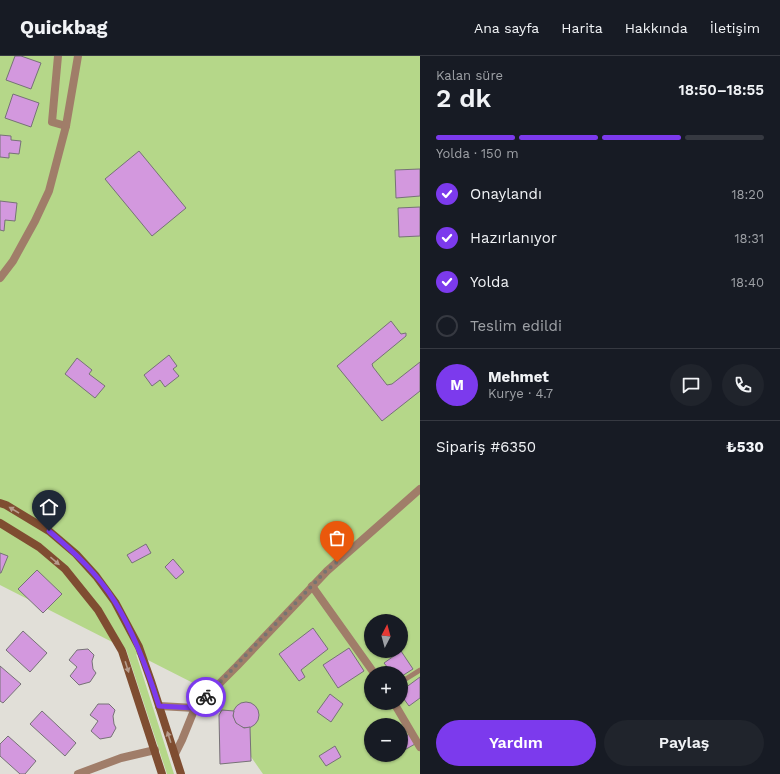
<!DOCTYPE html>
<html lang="tr">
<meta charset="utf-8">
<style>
body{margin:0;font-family:"Work Sans",sans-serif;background:#20242c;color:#f1f3f6;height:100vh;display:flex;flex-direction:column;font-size:15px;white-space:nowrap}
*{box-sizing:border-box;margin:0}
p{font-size:13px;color:#9ea1a6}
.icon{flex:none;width:22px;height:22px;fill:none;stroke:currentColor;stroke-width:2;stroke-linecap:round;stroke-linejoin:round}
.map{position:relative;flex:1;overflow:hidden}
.details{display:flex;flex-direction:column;background:#171b24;width:360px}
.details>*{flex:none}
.needle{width:26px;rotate:6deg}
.controls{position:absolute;left:364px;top:558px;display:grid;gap:8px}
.controls a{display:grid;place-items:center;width:44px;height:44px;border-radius:50%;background:#171b24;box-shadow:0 1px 3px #0004;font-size:20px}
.pin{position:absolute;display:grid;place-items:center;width:34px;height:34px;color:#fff;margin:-41px -17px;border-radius:50% 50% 50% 0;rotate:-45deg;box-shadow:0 0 4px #0007}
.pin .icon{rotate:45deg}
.courier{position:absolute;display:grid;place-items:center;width:40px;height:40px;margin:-20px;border:3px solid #7c3aed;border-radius:50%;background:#fff;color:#222;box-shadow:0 1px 5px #0007}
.overview em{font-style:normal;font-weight:600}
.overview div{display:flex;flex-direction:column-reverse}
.overview{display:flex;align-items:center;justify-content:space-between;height:68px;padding:0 16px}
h1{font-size:26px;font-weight:600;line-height:30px}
.bar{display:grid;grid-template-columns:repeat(4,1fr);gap:6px 4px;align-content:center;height:48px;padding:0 16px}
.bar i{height:5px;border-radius:3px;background:#363941}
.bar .active{background:#7c3aed}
.bar p{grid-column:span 4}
.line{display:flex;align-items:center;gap:10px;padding:0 16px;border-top:1px solid #363941}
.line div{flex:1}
.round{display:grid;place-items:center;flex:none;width:42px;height:42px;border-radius:21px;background:#20242c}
ol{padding:0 16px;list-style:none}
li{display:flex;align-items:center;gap:12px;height:44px}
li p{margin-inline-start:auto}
li .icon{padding:4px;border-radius:50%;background:#7c3aed;color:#fff;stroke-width:4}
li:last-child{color:#9ea1a6}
li i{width:22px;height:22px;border:2px solid #363941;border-radius:50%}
.cta{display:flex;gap:8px;margin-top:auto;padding:8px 16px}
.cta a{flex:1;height:46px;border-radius:24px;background:#7c3aed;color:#fff;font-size:16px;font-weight:600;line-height:46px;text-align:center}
.cta a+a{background:#20242c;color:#f1f3f6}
header{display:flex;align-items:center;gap:24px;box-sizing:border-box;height:56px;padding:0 20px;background:#171b24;border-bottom:1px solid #363941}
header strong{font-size:19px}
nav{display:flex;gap:22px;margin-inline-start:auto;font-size:14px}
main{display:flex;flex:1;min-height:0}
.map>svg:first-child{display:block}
.green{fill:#b5d789;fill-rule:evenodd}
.building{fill:#d398de;stroke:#767276}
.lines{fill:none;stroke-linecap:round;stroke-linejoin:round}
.lane{stroke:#a07d69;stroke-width:5}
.street{stroke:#a07d69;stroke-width:8}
.secondary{stroke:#7f4d31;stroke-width:8}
.oneway{fill:#b69c8c}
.done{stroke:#767471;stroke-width:4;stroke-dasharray:0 7.2}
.route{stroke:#7c3aed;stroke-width:5}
</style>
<header>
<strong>Quickbag</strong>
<nav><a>Ana sayfa</a><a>Harita</a><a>Hakkında</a><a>İletişim</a></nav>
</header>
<main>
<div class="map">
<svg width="420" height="718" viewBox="0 0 420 718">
<rect width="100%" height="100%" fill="#e1dfd8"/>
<path class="green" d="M 0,0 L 420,0 L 420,718 L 263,718 L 203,632 L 136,598 L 174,718 L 167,718 L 126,593 L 0,529 ZM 371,565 L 401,565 L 401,595 L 371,595 ZM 371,617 L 401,617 L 401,647 L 371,647 ZM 371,669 L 401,669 L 401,699 L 371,699 Z"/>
<g class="building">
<path d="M 15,0 L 21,0 L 41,7 L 31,33 L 6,24 Z"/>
<path d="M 13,38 L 39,47 L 31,71 L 5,62 Z"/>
<path d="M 0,79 L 11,80 L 11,84 L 21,85 L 19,98 L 9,97 L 9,102 L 0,101 Z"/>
<path d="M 139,95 L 186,152 L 152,180 L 105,123 Z"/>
<path d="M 420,113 L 420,140 L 396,142 L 395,114 Z"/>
<path d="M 0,145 L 17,147 L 15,165 L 5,164 L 4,175 L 0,174 Z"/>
<path d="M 420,151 L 420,180 L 399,181 L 398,152 Z"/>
<path d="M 391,265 L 401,278 L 406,277 L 406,280 L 372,308 L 373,311 L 387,329 L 392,328 L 420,306 L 420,335 L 382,365 L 337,310 Z"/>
<path d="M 169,299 L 177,310 L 173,313 L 179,320 L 165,331 L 160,324 L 152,330 L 144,319 Z"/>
<path d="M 77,302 L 92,314 L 89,318 L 105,330 L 95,342 L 65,318 Z"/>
<path d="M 146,488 L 151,497 L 132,507 L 127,499 Z"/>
<path d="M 0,497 L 8,500 L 1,517 L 0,517 Z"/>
<path d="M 173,503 L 184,516 L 176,523 L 165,511 Z"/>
<path d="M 37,514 L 62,538 L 43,557 L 18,533 Z"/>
<path d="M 313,572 L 328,593 L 301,614 L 305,621 L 299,625 L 279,598 Z"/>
<path d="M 23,575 L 47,597 L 30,616 L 6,594 Z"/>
<path d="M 349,592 L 364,615 L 338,632 L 323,609 Z"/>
<path d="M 88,593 L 94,599 L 92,605 L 93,613 L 96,617 L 90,626 L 79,629 L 70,620 L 77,611 L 69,604 L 77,594 Z"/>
<path d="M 401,595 L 413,613 L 402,620 L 399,615 L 397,617 L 392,617 L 384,607 Z"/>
<path d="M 0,610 L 21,628 L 3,647 L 0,645 Z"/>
<path d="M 420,621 L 420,642 L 409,650 L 401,639 L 401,635 Z"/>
<path d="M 330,638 L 343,648 L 331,666 L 317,656 Z"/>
<circle cx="246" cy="659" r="13"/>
<path d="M 98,648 L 109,648 L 115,654 L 113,660 L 114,668 L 116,672 L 111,681 L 100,683 L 91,675 L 98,665 L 90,659 Z"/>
<path d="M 222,654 L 234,655 L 233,660 L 236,667 L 244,672 L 250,671 L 251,705 L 220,708 L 219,659 Z"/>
<path d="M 42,655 L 76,687 L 65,700 L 30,668 Z"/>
<path d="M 409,678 L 415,688 L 401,696 L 401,684 Z"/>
<path d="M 8,680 L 36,705 L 25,718 L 20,718 L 0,700 L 0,688 Z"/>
<path d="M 335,690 L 341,701 L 326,710 L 319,700 Z"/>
</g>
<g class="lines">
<path class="lane" d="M 401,626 L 420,614"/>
<g class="street">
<path d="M 58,0 L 52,66 L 66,70"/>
<path d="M 0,222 L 13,205 L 35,165 L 49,135 L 66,70 L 78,0"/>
<path d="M 312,530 L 374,617"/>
<path d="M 394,647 L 420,691"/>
<path d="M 159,650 L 195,652"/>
<path d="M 175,698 L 182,684 L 195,652 L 237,610 L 327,515 L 420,433"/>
<path d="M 78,718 L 121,702 L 155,694"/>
</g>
<g class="secondary">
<path d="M 0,447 L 6,449 L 49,475 L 76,498 L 96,520 L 115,546 L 139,591 L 151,625 L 181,718"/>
<path d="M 0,467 L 39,491 L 65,513 L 98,554 L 122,595 L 162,718"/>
</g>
</g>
<defs><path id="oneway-solid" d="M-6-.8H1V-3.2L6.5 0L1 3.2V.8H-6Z"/></defs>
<g class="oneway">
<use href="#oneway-solid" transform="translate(14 454) rotate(-149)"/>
<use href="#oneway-solid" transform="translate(55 505) rotate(40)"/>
<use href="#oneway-solid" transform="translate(127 611) rotate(72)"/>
<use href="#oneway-solid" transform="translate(169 681) rotate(-108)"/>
</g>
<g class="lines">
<path class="done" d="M 206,641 L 326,515 L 337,506"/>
<path class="route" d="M 49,475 C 74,496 98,518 115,546 C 135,579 148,615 159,650 L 195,652 L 206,641"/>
</g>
</svg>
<div class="controls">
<a><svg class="needle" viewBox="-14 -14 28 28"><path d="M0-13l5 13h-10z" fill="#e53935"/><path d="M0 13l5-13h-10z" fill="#9ea1a6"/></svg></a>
<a>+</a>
<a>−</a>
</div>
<div class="pin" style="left:337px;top:506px;background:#ea580c"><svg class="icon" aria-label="bag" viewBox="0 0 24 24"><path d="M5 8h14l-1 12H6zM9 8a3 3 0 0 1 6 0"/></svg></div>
<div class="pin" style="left:49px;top:475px;background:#1f2937"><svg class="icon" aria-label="home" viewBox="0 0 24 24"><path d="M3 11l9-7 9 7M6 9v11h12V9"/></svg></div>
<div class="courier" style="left:206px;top:641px"><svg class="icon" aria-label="bike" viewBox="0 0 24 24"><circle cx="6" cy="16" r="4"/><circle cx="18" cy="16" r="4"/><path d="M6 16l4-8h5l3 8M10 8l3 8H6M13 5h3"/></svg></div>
</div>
<section class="details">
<div class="overview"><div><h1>2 dk</h1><p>Kalan süre</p></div><em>18:50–18:55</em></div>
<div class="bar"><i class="active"></i><i class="active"></i><i class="active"></i><i></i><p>Yolda · 150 m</p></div>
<ol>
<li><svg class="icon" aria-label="check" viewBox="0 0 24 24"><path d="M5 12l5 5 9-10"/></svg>Onaylandı<p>18:20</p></li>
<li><svg class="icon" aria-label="check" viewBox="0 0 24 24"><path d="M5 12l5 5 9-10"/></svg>Hazırlanıyor<p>18:31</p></li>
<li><svg class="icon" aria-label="check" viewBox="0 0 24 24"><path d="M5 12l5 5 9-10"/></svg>Yolda<p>18:40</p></li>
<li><i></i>Teslim edildi</li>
</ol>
<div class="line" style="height:72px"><b class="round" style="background:#7c3aed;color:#fff">M</b><div><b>Mehmet</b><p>Kurye · 4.7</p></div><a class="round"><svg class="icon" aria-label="chat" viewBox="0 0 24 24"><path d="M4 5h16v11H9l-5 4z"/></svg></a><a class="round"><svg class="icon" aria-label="phone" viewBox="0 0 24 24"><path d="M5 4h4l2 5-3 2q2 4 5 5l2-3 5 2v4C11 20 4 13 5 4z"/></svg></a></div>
<div class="line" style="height:52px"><div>Sipariş #6350</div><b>₺530</b></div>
<div class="cta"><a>Yardım</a><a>Paylaş</a></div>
</section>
</main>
